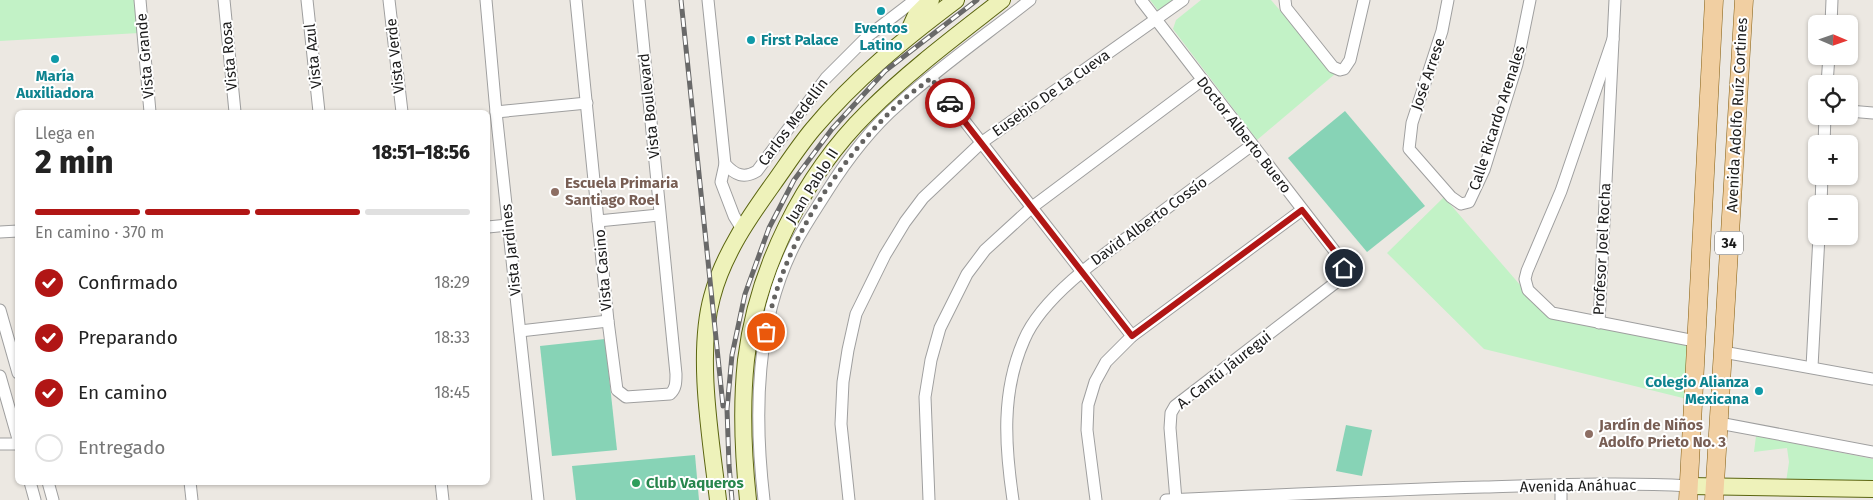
<!DOCTYPE html>
<html lang="es">
<meta charset="utf-8">
<style>
body{margin:0;font-family:"Fira Sans",sans-serif;background:#f2f2f2;color:#222;height:100vh;display:flex;flex-direction:column;font-size:19px;white-space:nowrap}
*{box-sizing:border-box;margin:0}
p{font-size:16px;color:#767676}
.icon{flex:none;width:28px;height:28px;fill:none;stroke:currentColor;stroke-width:2;stroke-linecap:round;stroke-linejoin:round}
.map{position:relative;flex:1;overflow:hidden}
.drawer{position:absolute;left:15px;top:110px;width:475px;height:375px;display:flex;flex-direction:column;background:#fff;border-radius:8px;box-shadow:0 1px 4px #0004}
.drawer>*{flex:none}
.needle{width:32px;rotate:92deg}
.fabs{position:absolute;left:1808px;top:15px;display:grid;gap:10px}
.fabs a{display:grid;place-items:center;width:50px;height:50px;border-radius:8px;background:#fff;box-shadow:0 1px 4px #0004;font-size:25px}
.pin{position:absolute;display:grid;place-items:center;width:42px;height:42px;color:#fff;margin:-21px;border:2px solid #fff;border-radius:50%;box-shadow:0 1px 5px #0007}
.courier{position:absolute;display:grid;place-items:center;width:50px;height:50px;margin:-25px;border:4px solid #b11615;border-radius:50%;background:#fff;color:#222;box-shadow:0 1px 6px #0007}
.summary em{font-style:normal;font-weight:800}
.summary div{display:flex;flex-direction:column-reverse}
.summary{display:flex;align-items:center;justify-content:space-between;height:85px;padding:0 20px}
h1{font-size:32px;font-weight:800;line-height:38px}
.bar{display:grid;grid-template-columns:repeat(4,1fr);gap:8px 5px;align-content:center;height:60px;padding:0 20px}
.bar i{height:6px;border-radius:4px;background:#e0e0e0}
.bar .on{background:#b11615}
.bar p{grid-column:span 4}
ol{padding:0 20px;list-style:none}
li{display:flex;align-items:center;gap:15px;height:55px}
li p{margin-inline-start:auto}
li .icon{padding:5px;border-radius:50%;background:#b11615;color:#fff;stroke-width:4}
li:last-child{color:#767676}
li i{width:28px;height:28px;border:2px solid #e0e0e0;border-radius:50%}
.map>svg:first-child{display:block}
.park{fill:#c2f2c6}
.pitch{fill:#87d3b6}
.lines{fill:none;stroke-linecap:round;stroke-linejoin:round}
.street-casing{stroke:#9f9f9f;stroke-width:13}
.secondary-casing{stroke:#5b6510;stroke-width:18}
.primary-casing{stroke:#835d10;stroke-width:19}
.street{stroke:#fff;stroke-width:11}
.secondary{stroke:#eef2ba;stroke-width:16}
.primary{stroke:#f1cfa2;stroke-width:18}
.rail-casing{stroke:#696969;stroke-width:5}
.rail{stroke:#fff;stroke-width:3;stroke-dasharray:9;stroke-linecap:butt}
.done{stroke:#646361;stroke-width:5;stroke-dasharray:0 9}
.route{stroke:#b11615;stroke-width:6}
.culture-dot{fill:#0f9aa8;stroke:#fff;stroke-width:2}
.education-dot{fill:#8d6e63;stroke:#fff;stroke-width:2}
.leisure-dot{fill:#2e9e5b;stroke:#fff;stroke-width:2}
.labels{text-anchor:middle;dominant-baseline:central;stroke-width:4;stroke-linejoin:round;paint-order:stroke}
.shield{fill:#fff;stroke:#5f5f5f;stroke-width:1}
.shield-label{font-size:14px;font-weight:bold;fill:#1b1b1b}
.culture-label{font-size:15px;font-weight:bold;fill:#0d838f;stroke:#fff}
.street-label{font-size:15px;fill:#1b1b1b;stroke:#fff}
.education-label{font-size:15px;font-weight:bold;fill:#785e54;stroke:#fff;text-anchor:start}
.leisure-label{font-size:15px;font-weight:bold;fill:#27864d;stroke:#fff;text-anchor:start}
</style>
<div class="map">
<svg width="1873" height="500" viewBox="0 0 1873 500">
<rect width="100%" height="100%" fill="#ece8e2"/>
<g class="park">
<path d="M 0,0 L 135,0 L 139,33 L 0,41 Z"/>
<path d="M 1150,0 L 1176,0 L 1160,13 Z"/>
<path d="M 1201,0 L 1271,0 L 1335,74 L 1257,140 L 1173,29 L 1176,20 Z"/>
<path d="M 1444,197 L 1546,315 L 1596,327 L 1693,346 L 1687,399 L 1484,349 L 1387,253 Z"/>
<path d="M 1756,436 L 1873,459 L 1873,480 L 1786,482 L 1789,462 L 1787,448 L 1754,452 Z"/>
</g>
<g class="pitch">
<path d="M 1345,111 L 1425,206 L 1367,252 L 1288,158 Z"/>
<path d="M 605,339 L 617,450 L 552,456 L 540,346 Z"/>
<path d="M 1346,425 L 1372,430 L 1362,476 L 1336,471 Z"/>
<path d="M 695,455 L 699,500 L 576,500 L 572,466 Z"/>
</g>
<g class="lines">
<defs>
<g id="street">
<path d="M 140,0 L 150,112"/>
<path d="M 224,0 L 235,112"/>
<path d="M 307,0 L 319,112"/>
<path d="M 389,0 L 402,112"/>
<path d="M 486,0 L 496,112 L 538,500"/>
<path d="M 576,0 L 608,321 L 617,390 L 626,397 L 670,394 C 676,389 676,382 676,374 L 639,0"/>
<path d="M 708,0 L 725,164 C 735,175 744,179 757,171 L 826,78 L 868,36 L 915,0"/>
<path d="M 1141,0 L 1340,258 C 1344,267 1345,272 1339,280 L 1175,406 L 1171,413 L 1170,428 L 1176,500"/>
<path d="M 1285,0 L 1286,8 L 1333,67 L 1340,70 L 1344,69 L 1350,60 L 1364,0"/>
<path d="M 1448,0 L 1442,31 L 1412,123 L 1409,149 L 1451,197 L 1461,204 L 1469,202 L 1484,170 L 1517,64 L 1530,0"/>
<path d="M 1831,24 L 1832,0"/>
<path d="M 1613,39 L 1561,191 L 1527,271 L 1525,279 L 1528,290 L 1552,313 L 1695,341"/>
<path d="M 931,78 L 1132,336"/>
<path d="M 1827,84 L 1829,56"/>
<path d="M 1849,111 L 1873,113"/>
<path d="M 496,112 L 587,103"/>
<path d="M 1824,144 L 1825,116"/>
<path d="M 725,164 L 721,182 L 734,216 L 742,229"/>
<path d="M 1821,204 L 1822,176"/>
<path d="M 598,221 L 659,215"/>
<path d="M 488,227 L 508,225"/>
<path d="M 0,232 L 18,231"/>
<path d="M 0,310 L 18,373"/>
<path d="M 1599,323 L 1615,0"/>
<path d="M 520,331 L 608,321"/>
<path d="M 1723,352 L 1873,379"/>
<path d="M 1812,367 L 1819,236"/>
<path d="M 0,376 L 18,439"/>
<path d="M 1719,423 L 1873,452"/>
<path d="M 0,444 L 18,444"/>
<path d="M 30,482 L 35,500"/>
<path d="M 48,482 L 53,500"/>
<path d="M 190,482 L 192,500"/>
<path d="M 441,482 L 443,500"/>
<path d="M 764,500 C 754,414 755,321 796,242 C 805,225 816,209 826,193 C 846,161 871,128 900,103 C 941,66 987,34 1030,0"/>
<path d="M 849,500 L 841,424 L 843,382 L 848,350 L 856,314 L 885,255 L 905,222 L 923,198 L 981,143 L 1183,0"/>
<path d="M 929,500 L 925,397 L 931,360 L 940,328 L 967,274 L 985,250 L 1031,208 L 1202,80"/>
<path d="M 1013,500 C 1005,446 1001,392 1024,340 C 1043,295 1107,252 1146,224 C 1181,197 1217,171 1252,145"/>
<path d="M 1096,500 L 1087,430 L 1088,405 L 1095,382 L 1106,362 L 1132,336 L 1302,210"/>
<path d="M 1166,500 C 1272,495 1378,490 1484,487 C 1553,485 1621,482 1689,486"/>
<path d="M 1561,500 L 1561,485"/>
</g>
<g id="secondary">
<path d="M 907,35 L 916,15 L 931,0"/>
<path d="M 1689,486 L 1873,489"/>
<path d="M 718,500 C 711,440 696,355 712,297 C 723,255 748,219 773,184 C 786,166 798,147 813,129 C 855,79 904,39 956,0"/>
<path d="M 748,500 C 743,453 741,407 746,360 C 757,269 803,176 868,112 C 909,71 956,36 1002,0"/>
</g>
<g id="primary">
<path d="M 1688,500 L 1714,0"/>
<path d="M 1714,500 L 1744,0"/>
</g>
</defs>
<use href="#street" class="street-casing"/>
<use href="#secondary" class="secondary-casing"/>
<use href="#primary" class="primary-casing"/>
<use href="#street" class="street"/>
<use href="#secondary" class="secondary"/>
<use href="#primary" class="primary"/>
<defs>
<g id="rail">
<path d="M 681,0 L 723,406"/>
<path d="M 732,500 L 729,465 L 727,409 L 732,355 L 745,294 L 769,228 L 794,180 L 832,129 L 885,71 L 977,0"/>
</g>
</defs>
<use href="#rail" class="rail-casing"/>
<use href="#rail" class="rail"/>
</g>
<g class="lines">
<path class="done" d="M 766,332 C 782,246 835,165 898,104 C 908,95 920,87 931,78 L 950,103"/>
<path class="route" d="M 950,103 L 1132,336 L 1302,210 L 1340,258 L 1344,268"/>
</g>
<g class="culture-dot">
<circle cx="881" cy="11" r="5"/>
<circle cx="751" cy="40" r="5"/>
<circle cx="55" cy="59" r="5"/>
<circle cx="1759" cy="391" r="5"/>
</g>
<g class="education-dot">
<circle cx="555" cy="192" r="5"/>
<circle cx="1589" cy="434" r="5"/>
</g>
<circle class="leisure-dot" cx="636" cy="483" r="5"/>
<g class="labels">
<rect class="shield" x="1715" y="231.5" width="28" height="23" rx="4"/>
<g class="shield-label">
<text x="1729" y="243">34</text>
</g>
<g class="culture-label">
<text x="881" y="28">Eventos<tspan x="881" dy="17">Latino</tspan></text>
<text x="761" y="40" text-anchor="start">First Palace</text>
<text x="55" y="76">María<tspan x="55" dy="17">Auxiliadora</tspan></text>
<text x="1749" y="382" text-anchor="end">Colegio Alianza<tspan x="1749" dy="17">Mexicana</tspan></text>
</g>
<g class="street-label">
<text transform="translate(145 56) rotate(-95)">Vista Grande</text>
<text transform="translate(229 56) rotate(-95)">Vista Rosa</text>
<text transform="translate(313 56) rotate(-96)">Vista Azul</text>
<text transform="translate(395 56) rotate(-96)">Vista Verde</text>
<text transform="translate(1428 74) rotate(-71)">José Arrese</text>
<text transform="translate(1051 93) rotate(-35)">Eusebio De La Cueva</text>
<text transform="translate(649 106) rotate(-96)">Vista Boulevard</text>
<text transform="translate(1737 115) rotate(-87)">Avenida Adolfo Ruíz Cortines</text>
<text transform="translate(1497 118) rotate(-72)">Calle Ricardo Arenales</text>
<text transform="translate(793 122) rotate(-53)">Carlos Medellín</text>
<text transform="translate(1244 135) rotate(52)">Doctor Alberto Buero</text>
<text transform="translate(812 186) rotate(-58)">Juan Pablo II</text>
<text transform="translate(1149 221) rotate(-36)">David Alberto Cossío</text>
<text transform="translate(1602 249) rotate(-87)">Profesor Joel Rocha</text>
<text transform="translate(511 250) rotate(-96)">Vista Jardines</text>
<text transform="translate(603 270) rotate(-95)">Vista Casino</text>
<text transform="translate(1224 370) rotate(-38)">A. Cantú Jáuregui</text>
<text transform="translate(1578 486) rotate(-1)">Avenida Anáhuac</text>
</g>
<g class="education-label">
<text x="565" y="183">Escuela Primaria<tspan x="565" dy="17">Santiago Roel</tspan></text>
<text x="1599" y="425">Jardín de Niños<tspan x="1599" dy="17">Adolfo Prieto No. 3</tspan></text>
</g>
<g class="leisure-label">
<text x="646" y="483">Club Vaqueros</text>
</g>
</g>
</svg>
<div class="fabs">
<a><svg class="needle" viewBox="-14 -14 28 28"><path d="M0-13l5 13h-10z" fill="#e53935"/><path d="M0 13l5-13h-10z" fill="#767676"/></svg></a>
<a><svg class="icon" aria-label="locate" viewBox="0 0 24 24"><circle cx="12" cy="12" r="6"/><path d="M12 2v4M12 18v4M2 12h4M18 12h4"/></svg></a>
<a>+</a>
<a>−</a>
</div>
<div class="pin" style="left:766px;top:332px;background:#ea580c"><svg class="icon" aria-label="bag" viewBox="0 0 24 24"><path d="M5 8h14l-1 12H6zM9 8a3 3 0 0 1 6 0"/></svg></div>
<div class="pin" style="left:1344px;top:268px;background:#1f2937"><svg class="icon" aria-label="home" viewBox="0 0 24 24"><path d="M3 11l9-7 9 7M6 9v11h12V9"/></svg></div>
<div class="courier" style="left:950px;top:103px"><svg class="icon" aria-label="car" viewBox="0 0 24 24"><path d="M5 17H2v-5l4-1 3-4h7l3 4 3 1v5h-3M9 17h6M6 11h13"/><circle cx="7" cy="17" r="2"/><circle cx="17" cy="17" r="2"/></svg></div>
<section class="drawer">
<div class="summary"><div><h1>2 min</h1><p>Llega en</p></div><em>18:51–18:56</em></div>
<div class="bar"><i class="on"></i><i class="on"></i><i class="on"></i><i></i><p>En camino · 370 m</p></div>
<ol>
<li><svg class="icon" aria-label="check" viewBox="0 0 24 24"><path d="M5 12l5 5 9-10"/></svg>Confirmado<p>18:29</p></li>
<li><svg class="icon" aria-label="check" viewBox="0 0 24 24"><path d="M5 12l5 5 9-10"/></svg>Preparando<p>18:33</p></li>
<li><svg class="icon" aria-label="check" viewBox="0 0 24 24"><path d="M5 12l5 5 9-10"/></svg>En camino<p>18:45</p></li>
<li><i></i>Entregado</li>
</ol>
</section>
</div>
